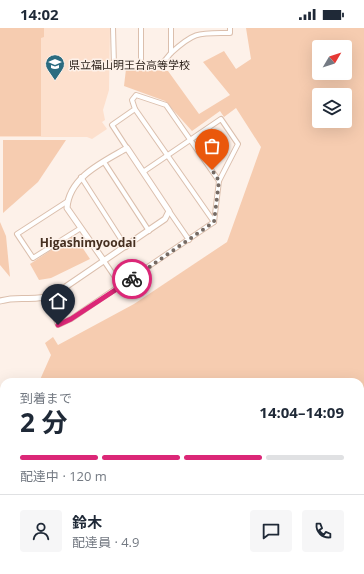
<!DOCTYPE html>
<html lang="ja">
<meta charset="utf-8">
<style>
body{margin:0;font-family:"Open Sans","Noto Sans JP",sans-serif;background:#f6f6f7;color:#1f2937;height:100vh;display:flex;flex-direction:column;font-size:15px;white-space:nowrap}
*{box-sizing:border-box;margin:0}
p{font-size:13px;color:#747a83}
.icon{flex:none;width:22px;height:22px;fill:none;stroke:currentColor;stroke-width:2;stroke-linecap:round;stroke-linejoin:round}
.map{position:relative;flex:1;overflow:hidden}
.side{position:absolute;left:0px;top:350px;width:364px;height:196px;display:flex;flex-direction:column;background:#fff;border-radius:12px 12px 0 0;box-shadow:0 4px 16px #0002}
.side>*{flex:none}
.needle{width:26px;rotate:51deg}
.tools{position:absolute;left:312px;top:12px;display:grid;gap:8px}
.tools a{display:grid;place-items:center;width:40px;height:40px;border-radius:4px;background:#fff;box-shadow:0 4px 16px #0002;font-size:20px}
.pin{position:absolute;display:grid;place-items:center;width:34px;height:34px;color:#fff;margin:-41px -17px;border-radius:50% 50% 50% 0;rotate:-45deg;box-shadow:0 0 4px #0007}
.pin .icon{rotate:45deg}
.courier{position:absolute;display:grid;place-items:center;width:40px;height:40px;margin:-20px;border:3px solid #db2777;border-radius:50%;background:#fff;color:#222;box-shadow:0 1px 5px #0007}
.overview em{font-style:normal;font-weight:700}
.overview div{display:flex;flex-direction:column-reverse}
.overview{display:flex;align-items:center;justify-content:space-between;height:68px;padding:0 20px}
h1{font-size:26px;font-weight:700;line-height:30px}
.bar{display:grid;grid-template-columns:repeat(4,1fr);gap:6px 4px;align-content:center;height:48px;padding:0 20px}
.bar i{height:5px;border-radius:3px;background:#e0e1e3}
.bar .current{background:#db2777}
.bar p{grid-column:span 4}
.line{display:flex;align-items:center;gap:10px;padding:0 20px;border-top:1px solid #e0e1e3}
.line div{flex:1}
.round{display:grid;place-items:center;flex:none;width:42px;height:42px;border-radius:4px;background:#f6f6f7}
.status{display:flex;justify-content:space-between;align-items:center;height:28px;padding:0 20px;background:#fff;direction:ltr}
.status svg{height:11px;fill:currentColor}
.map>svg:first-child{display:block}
.built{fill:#fde0cd}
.green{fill:#f6ccb0;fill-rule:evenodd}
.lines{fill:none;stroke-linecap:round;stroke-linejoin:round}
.minor-casing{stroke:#dbbfad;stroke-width:6}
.tertiary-casing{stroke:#dbbfad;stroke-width:7}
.minor{stroke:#fff;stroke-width:4}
.tertiary{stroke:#fff;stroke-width:5}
.done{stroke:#766b64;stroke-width:4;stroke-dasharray:0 7.2}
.route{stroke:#db2777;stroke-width:5}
.labels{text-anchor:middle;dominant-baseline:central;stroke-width:3;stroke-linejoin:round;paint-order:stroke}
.poi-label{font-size:11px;fill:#2e231c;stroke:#fdf1e9;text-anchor:start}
.neighbourhood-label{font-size:12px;font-weight:bold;fill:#463021;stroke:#fdf1e9}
</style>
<div class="status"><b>14:02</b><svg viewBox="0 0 49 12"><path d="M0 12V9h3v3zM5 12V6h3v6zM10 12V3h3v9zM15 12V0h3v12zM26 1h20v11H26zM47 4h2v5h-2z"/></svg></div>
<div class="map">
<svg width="364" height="546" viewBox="0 0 364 546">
<rect width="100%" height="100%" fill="#fdf1e9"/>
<path class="built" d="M 0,0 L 110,0 L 109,62 L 103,82 L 105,92 L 102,94 L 107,101 L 92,111 L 87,109 L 0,109 Z"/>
<g class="green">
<path d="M 0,0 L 44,0 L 44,9 L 41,10 L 41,108 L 0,108 Z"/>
<path d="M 246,0 L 364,0 L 364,546 L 315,546 L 306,542 L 360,542 L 360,354 L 39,354 L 51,327 L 45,315 L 53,309 L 58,317 L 134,276 L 227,214 L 261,119 L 236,80 L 224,89 L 220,83 L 192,103 L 165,73 L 124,58 L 126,41 L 168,43 L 199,86 L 230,67 L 203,34 L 224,23 L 236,41 L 251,31 ZM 319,19 L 345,19 L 345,45 L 319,45 ZM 319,67 L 345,67 L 345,93 L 319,93 Z"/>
<path d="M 3,112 L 66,112 L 38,154 L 3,185 Z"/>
<path d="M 0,194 L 6,208 L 10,249 L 0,237 Z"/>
<path d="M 74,207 L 90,231 L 51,250 L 39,252 L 30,236 Z"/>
<path d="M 0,449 L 4,453 L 4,542 L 107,542 L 112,546 L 0,546 Z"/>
<path d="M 177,542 L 207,542 L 204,546 L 179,546 Z"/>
</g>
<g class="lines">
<defs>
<g id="minor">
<path d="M 113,0 L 114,38 L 161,37 L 171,25 L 171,0"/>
<path d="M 141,0 L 141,37"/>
<path d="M 171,25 C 195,3 199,5 230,5 L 230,0"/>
<path d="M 135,81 L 214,194"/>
<path d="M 127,120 L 112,97 L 135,81 L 132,72 L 136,67 L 166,77 L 219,153"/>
<path d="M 104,134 L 149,203"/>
<path d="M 81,149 L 126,219"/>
<path d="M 68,173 L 17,206 L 33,230 L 81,200"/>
<path d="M 169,183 L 189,212"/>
<path d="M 104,233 L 121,258"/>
<path d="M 48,270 L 58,297 L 71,291 L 214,194 L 219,153 L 238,116 L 221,91 L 143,144"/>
<path d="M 0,404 L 4,408"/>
<path d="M 145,542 L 150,546"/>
<path d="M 168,542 L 170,546"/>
</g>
<g id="tertiary">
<path d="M 0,273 C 24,266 35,277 61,262 L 165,191 L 169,183 L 127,120 C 103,134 69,149 67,180 L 104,233"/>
<path d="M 0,460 L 4,464"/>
<path d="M 94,542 L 95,546"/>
</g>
</defs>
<use href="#minor" class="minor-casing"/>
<use href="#tertiary" class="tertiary-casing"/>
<use href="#minor" class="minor"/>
<use href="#tertiary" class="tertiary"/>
</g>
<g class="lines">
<path class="done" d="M 132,251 L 214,194 L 219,153 L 212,142"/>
<path class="route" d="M 58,297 L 71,291 L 132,251"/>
</g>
<defs>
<symbol id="school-pin" viewBox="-11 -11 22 30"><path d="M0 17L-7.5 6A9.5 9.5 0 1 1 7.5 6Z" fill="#2c6c80" stroke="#fdf1e9"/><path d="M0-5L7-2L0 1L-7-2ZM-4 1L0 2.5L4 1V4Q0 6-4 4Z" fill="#fff"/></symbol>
</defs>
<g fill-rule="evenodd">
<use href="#school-pin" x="44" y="25" width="22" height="30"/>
</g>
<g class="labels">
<g class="poi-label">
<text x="69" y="36">県立福山明王台高等学校</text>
</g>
<g class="neighbourhood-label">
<text x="88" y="214">Higashimyoodai</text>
</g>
</g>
</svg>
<div class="tools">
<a><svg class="needle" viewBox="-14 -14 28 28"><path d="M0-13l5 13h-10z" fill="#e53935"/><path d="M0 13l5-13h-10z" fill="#747a83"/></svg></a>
<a><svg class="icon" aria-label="layers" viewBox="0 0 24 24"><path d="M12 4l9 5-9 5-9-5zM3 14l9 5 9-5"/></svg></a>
</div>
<div class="pin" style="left:212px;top:142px;background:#ea580c"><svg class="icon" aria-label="bag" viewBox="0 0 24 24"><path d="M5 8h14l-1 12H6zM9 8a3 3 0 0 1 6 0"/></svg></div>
<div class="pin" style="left:58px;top:297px;background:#1f2937"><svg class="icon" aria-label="home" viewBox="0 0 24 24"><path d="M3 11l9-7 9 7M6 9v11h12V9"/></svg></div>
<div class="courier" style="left:132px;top:251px"><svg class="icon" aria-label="bike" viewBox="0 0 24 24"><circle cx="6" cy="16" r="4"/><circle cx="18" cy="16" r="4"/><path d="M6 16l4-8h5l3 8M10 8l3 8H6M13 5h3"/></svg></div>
<section class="side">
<div class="overview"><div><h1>2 分</h1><p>到着まで</p></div><em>14:04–14:09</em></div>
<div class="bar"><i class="current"></i><i class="current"></i><i class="current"></i><i></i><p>配達中 · 120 m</p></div>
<div class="line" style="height:72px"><a class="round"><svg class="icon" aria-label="person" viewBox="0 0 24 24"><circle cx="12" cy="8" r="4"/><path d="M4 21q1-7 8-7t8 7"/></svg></a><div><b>鈴木</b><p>配達員 · 4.9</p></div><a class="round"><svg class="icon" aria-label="chat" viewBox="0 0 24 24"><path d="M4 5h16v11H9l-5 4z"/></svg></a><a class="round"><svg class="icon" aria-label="phone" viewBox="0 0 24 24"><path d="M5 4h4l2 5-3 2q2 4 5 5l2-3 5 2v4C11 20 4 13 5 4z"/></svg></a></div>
</section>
</div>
